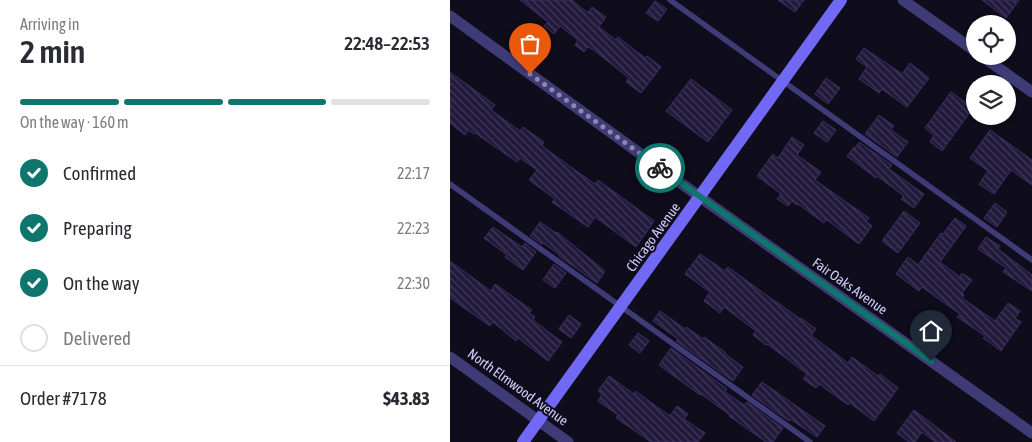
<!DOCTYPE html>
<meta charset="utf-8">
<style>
body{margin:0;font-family:"Asap Condensed",sans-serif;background:#f7f7f7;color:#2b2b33;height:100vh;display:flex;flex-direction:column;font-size:19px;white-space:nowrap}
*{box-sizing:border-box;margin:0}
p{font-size:16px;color:#7c7c81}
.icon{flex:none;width:28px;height:28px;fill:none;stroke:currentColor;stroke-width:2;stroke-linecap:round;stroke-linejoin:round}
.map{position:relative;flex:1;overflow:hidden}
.sheet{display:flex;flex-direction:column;background:#fff;width:450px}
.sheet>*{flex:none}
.controls{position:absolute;left:516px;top:15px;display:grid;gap:10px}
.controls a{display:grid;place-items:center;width:50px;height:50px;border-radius:50%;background:#fff;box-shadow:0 1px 4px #0004;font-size:25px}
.pin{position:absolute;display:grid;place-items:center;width:42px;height:42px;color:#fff;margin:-51px -21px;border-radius:50% 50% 50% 0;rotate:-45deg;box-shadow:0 0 5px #0007}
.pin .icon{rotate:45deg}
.courier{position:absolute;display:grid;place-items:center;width:50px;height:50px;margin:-25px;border:4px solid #0f766e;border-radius:50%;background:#fff;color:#222;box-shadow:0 1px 6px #0007}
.summary em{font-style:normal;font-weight:600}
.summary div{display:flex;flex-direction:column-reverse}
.summary{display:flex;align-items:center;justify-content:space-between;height:85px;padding:0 20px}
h1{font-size:32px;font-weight:600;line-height:38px}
.bar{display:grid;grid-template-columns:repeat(4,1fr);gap:8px 5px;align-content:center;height:60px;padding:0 20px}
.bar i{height:6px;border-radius:4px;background:#e1e1e2}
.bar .on{background:#0f766e}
.bar p{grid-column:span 4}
.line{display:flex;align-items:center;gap:12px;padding:0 20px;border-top:1px solid #e1e1e2}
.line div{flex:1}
ol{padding:0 20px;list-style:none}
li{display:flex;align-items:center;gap:15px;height:55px}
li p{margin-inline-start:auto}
li .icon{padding:5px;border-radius:50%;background:#0f766e;color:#fff;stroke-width:4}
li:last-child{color:#7c7c81}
li i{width:28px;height:28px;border:2px solid #e1e1e2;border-radius:50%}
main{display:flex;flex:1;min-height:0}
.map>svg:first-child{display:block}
.building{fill:url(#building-back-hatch);stroke:#3a2e65}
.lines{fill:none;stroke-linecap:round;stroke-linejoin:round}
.lane{stroke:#3f3b77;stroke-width:5.5}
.street{stroke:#3f3b77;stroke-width:11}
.secondary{stroke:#7169f3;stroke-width:12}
.done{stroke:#8e88ad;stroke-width:5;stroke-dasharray:0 9}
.route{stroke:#0f766e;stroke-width:6}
.labels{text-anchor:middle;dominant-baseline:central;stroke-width:4;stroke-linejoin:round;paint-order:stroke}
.street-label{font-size:14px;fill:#d2cbfb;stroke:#0f0c1b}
</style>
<main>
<section class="sheet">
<div class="summary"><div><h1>2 min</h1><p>Arriving in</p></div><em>22:48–22:53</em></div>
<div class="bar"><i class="on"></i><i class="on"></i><i class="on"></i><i></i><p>On the way · 160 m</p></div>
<ol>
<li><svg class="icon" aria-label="check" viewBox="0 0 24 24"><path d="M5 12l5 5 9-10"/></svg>Confirmed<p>22:17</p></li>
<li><svg class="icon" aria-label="check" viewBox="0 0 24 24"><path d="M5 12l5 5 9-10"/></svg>Preparing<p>22:23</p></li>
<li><svg class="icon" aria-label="check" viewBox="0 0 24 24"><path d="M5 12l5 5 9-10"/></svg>On the way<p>22:30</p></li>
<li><i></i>Delivered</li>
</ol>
<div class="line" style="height:65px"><div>Order #7178</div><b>$43.83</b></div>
</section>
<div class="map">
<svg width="582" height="442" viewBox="0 0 582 442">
<defs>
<pattern id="building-back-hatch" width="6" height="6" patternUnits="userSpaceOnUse" patternTransform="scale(1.25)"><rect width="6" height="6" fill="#221a3b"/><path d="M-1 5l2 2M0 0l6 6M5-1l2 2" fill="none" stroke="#413a58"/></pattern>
</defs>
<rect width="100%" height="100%" fill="#0f0c1b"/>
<g class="building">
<path d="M 70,0 L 122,0 L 138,13 L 142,7 L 156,17 L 149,27 L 166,40 L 168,37 L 195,58 L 197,56 L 211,67 L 191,93 L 176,82 L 179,78 L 145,51 L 138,47 L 134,52 L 125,45 L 128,40 L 110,26 L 104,34 L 94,26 L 98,22 Z"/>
<path d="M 328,0 L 354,0 L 345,12 Z"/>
<path d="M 532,0 L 569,0 L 556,18 Z"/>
<path d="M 205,1 L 217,9 L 208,21 L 196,13 Z"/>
<path d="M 414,48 L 452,74 L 460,63 L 479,78 L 457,107 L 432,89 L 429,93 L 409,79 L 417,67 L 406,59 Z"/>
<path d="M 0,72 L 45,105 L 41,110 L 70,131 L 73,127 L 94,142 L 92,146 L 125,170 L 145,184 L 148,180 L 204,221 L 186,247 L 145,217 L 138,227 L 102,202 L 105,199 L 79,180 L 87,170 L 70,158 L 67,162 L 25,133 L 24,134 L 18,130 L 15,135 L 0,123 Z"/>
<path d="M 376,78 L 390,88 L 378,104 L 365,94 Z"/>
<path d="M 241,79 L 282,110 L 258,142 L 216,111 Z"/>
<path d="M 501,92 L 523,108 L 492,151 L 480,142 L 484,135 L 475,128 Z"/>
<path d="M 429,115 L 444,126 L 441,130 L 458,142 L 447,157 L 415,134 Z"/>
<path d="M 373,121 L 386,130 L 377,142 L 364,133 Z"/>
<path d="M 540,130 L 582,160 L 582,185 L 561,170 L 544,194 L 529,184 L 538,171 L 520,158 Z"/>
<path d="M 342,137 L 354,145 L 347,155 L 371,172 L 365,180 L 419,218 L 416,221 L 422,226 L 409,244 L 377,220 L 374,223 L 348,204 L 347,205 L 342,201 L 338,206 L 327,199 L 331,194 L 307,176 L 323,154 L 328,158 Z"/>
<path d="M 409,142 L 442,165 L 439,169 L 474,194 L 464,208 L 451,199 L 454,196 L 427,176 L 426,178 L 397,156 L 404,147 L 405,148 Z"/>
<path d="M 545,203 L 557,212 L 547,227 L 534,218 Z"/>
<path d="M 454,211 L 470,223 L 448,253 L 432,241 Z"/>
<path d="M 505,218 L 516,226 L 490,262 L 510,277 L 512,273 L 522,280 L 512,293 L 514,295 L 512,298 L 545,321 L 558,303 L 570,311 L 565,318 L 571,322 L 551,351 L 533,338 L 535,336 L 507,317 L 510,314 L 472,287 L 469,291 L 446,274 L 458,257 L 468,265 L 491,233 L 493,234 Z"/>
<path d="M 90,222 L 106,233 L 107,232 L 155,271 L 147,283 L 109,256 L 110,255 L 93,243 L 92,244 L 80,236 Z"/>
<path d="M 43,227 L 72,247 L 75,243 L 86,252 L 73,270 L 55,257 L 57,255 L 34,238 Z"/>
<path d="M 536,237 L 550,246 L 548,249 L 582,275 L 582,291 L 553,272 L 556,268 L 528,249 Z"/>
<path d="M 250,254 L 275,271 L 278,267 L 326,302 L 327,302 L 350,319 L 351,318 L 366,329 L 361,335 L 398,363 L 402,357 L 428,376 L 430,374 L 448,388 L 424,421 L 400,403 L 398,405 L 369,384 L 366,388 L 353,379 L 357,374 L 317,344 L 316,345 L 303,335 L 306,331 L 274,307 L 270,313 L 254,301 L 260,292 L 235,274 Z"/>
<path d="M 0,261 L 41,291 L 45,284 L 82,310 L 79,313 L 85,317 L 83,320 L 112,342 L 98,361 L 68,338 L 66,341 L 43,322 L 40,326 L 0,298 Z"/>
<path d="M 104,264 L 116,273 L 105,288 L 93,280 Z"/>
<path d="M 210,311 L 235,329 L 236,327 L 253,339 L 254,337 L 276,353 L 275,354 L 293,367 L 283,381 L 226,341 L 228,339 L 203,321 Z"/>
<path d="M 119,315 L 131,324 L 121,338 L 109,329 Z"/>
<path d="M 188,333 L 199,341 L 190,353 L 179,345 Z"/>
<path d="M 221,348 L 277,389 L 275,392 L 294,405 L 297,402 L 333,428 L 323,442 L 316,442 L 279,416 L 280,415 L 251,394 L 250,395 L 209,365 Z"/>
<path d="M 159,376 L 184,394 L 185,391 L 220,416 L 227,406 L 238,414 L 234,419 L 255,433 L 248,442 L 201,442 L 166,418 L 168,415 L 148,401 L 152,394 L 148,391 Z"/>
<path d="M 312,382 L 375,426 L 367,437 L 340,419 L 339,421 L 302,395 Z"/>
<path d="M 464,410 L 506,442 L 485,442 L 472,432 L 465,442 L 459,442 L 447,433 Z"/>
</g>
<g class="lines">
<g class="lane">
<path d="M 220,0 L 582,260"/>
<path d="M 0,184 L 360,442"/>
</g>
<g class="street">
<path d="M 453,0 L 525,51"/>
<path d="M 0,16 L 250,197 L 582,433"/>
<path d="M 532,56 L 582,92"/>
<path d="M 0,357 L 118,442"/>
</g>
<path class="secondary" d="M 73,442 L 391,0"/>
</g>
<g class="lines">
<path class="done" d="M 80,74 L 210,168"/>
<path class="route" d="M 210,168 L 481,361"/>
</g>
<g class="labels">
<g class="street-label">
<text transform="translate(203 237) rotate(-54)">Chicago Avenue</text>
<text transform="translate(400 286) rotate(35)">Fair Oaks Avenue</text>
<text transform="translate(68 387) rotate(36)">North Elmwood Avenue</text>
</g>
</g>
</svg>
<div class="controls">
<a><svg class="icon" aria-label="locate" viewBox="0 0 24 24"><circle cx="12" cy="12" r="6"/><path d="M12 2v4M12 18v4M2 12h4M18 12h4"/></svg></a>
<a><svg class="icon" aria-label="layers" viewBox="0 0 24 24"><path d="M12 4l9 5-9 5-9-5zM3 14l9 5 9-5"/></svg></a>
</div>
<div class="pin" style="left:80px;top:74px;background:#ea580c"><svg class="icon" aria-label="bag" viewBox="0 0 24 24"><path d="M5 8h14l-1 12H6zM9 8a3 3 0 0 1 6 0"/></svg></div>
<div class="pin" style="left:481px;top:361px;background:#1f2937"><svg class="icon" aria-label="home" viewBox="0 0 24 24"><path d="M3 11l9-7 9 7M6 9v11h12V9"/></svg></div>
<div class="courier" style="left:210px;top:168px"><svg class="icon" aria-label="bike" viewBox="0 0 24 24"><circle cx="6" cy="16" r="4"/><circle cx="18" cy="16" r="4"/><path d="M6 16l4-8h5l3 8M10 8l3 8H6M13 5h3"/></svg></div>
</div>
</main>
